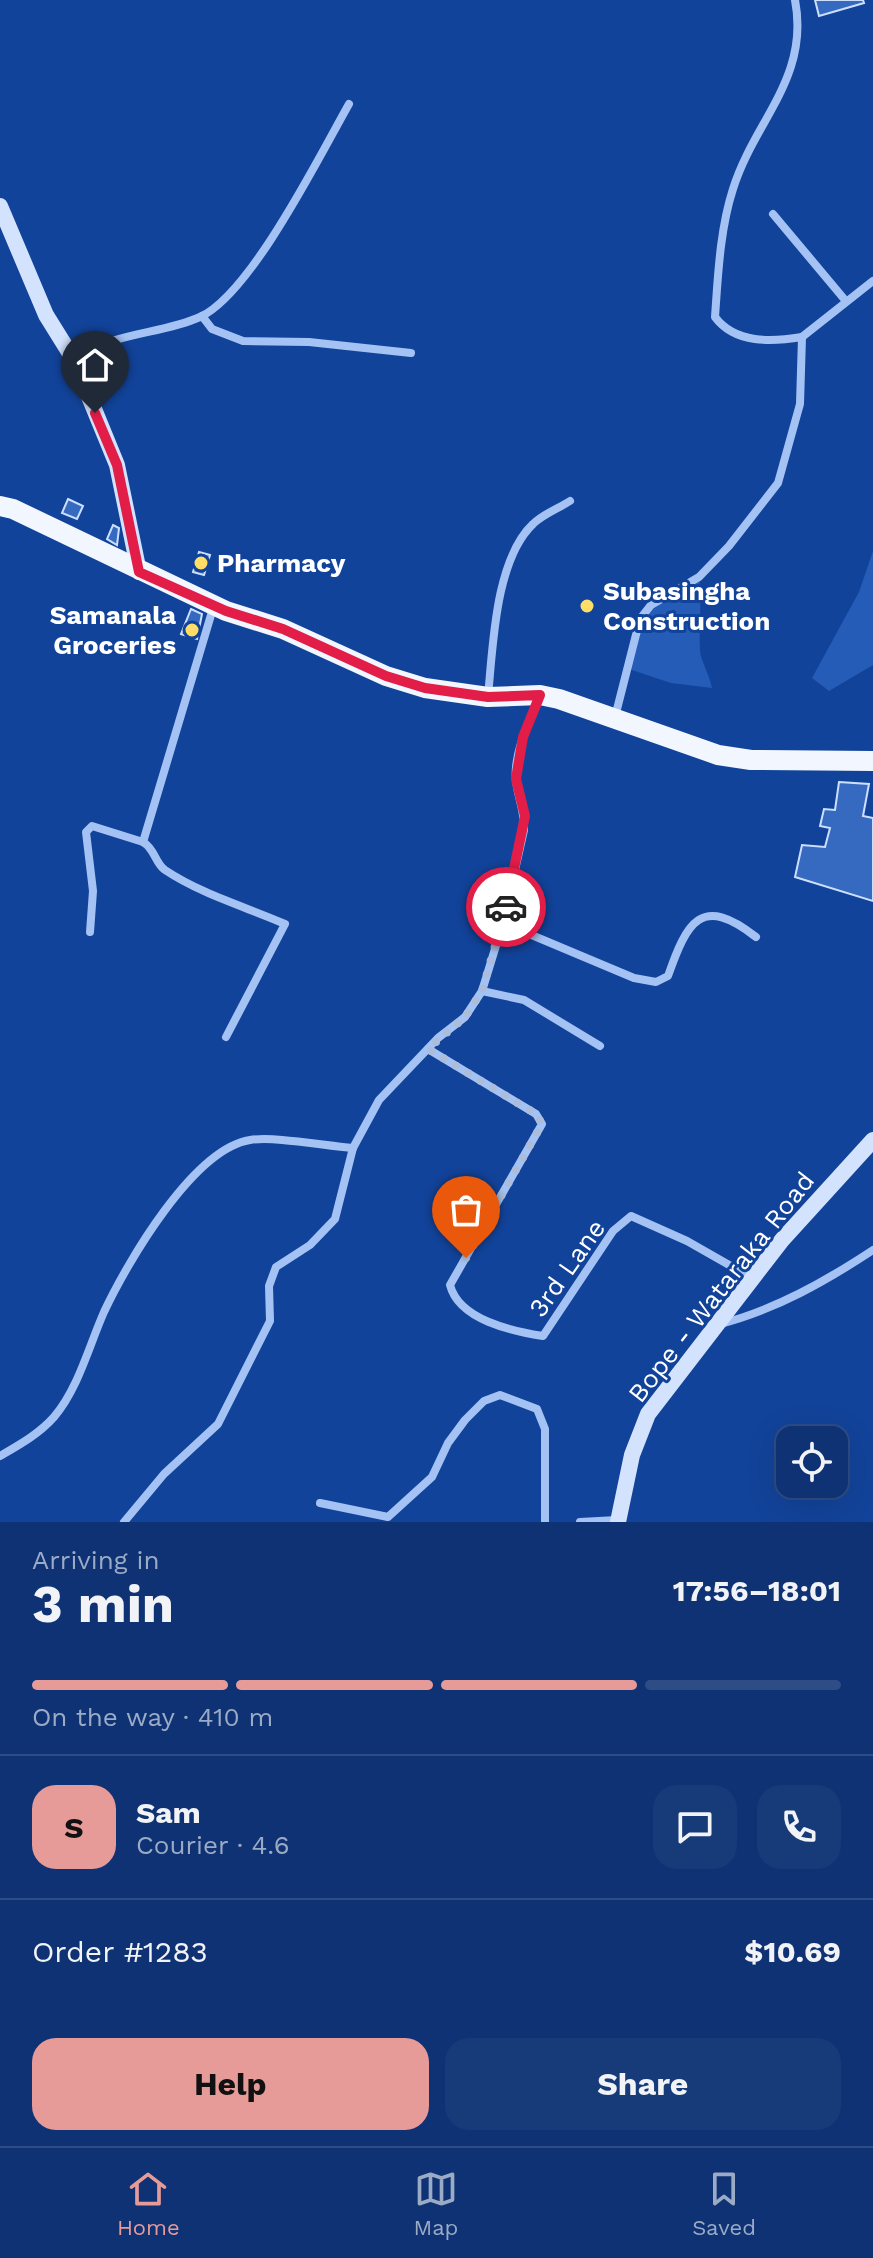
<!DOCTYPE html>
<meta charset="utf-8">
<style>
body{margin:0;font-family:"Work Sans",sans-serif;background:#173a79;color:#f1f3f6;height:100vh;display:flex;flex-direction:column;font-size:30px;white-space:nowrap}
*{box-sizing:border-box;margin:0}
p{font-size:26px;color:#9baac5}
.icon{flex:none;width:44px;height:44px;fill:none;stroke:currentColor;stroke-width:2;stroke-linecap:round;stroke-linejoin:round}
.map{position:relative;height:1522px;overflow:hidden}
.drawer{display:flex;flex-direction:column;background:#0e3274;flex:1}
.drawer>*{flex:none}
.fabs{position:absolute;left:776px;top:1426px;display:grid;gap:16px}
.fabs a{display:grid;place-items:center;width:72px;height:72px;border-radius:16px;background:#0e3274;box-shadow:0 8px 32px #0002,0 0 0 2px #2e4d86;font-size:40px}
.pin{position:absolute;display:grid;place-items:center;width:68px;height:68px;color:#fff;margin:-82px -34px;border-radius:50% 50% 50% 0;rotate:-45deg;box-shadow:0 0 8px #0007}
.pin .icon{rotate:45deg}
.courier{position:absolute;display:grid;place-items:center;width:80px;height:80px;margin:-40px;border:6px solid #e11d48;border-radius:50%;background:#fff;color:#222;box-shadow:0 2px 10px #0007}
.head em{font-style:normal;font-weight:700}
.head div{display:flex;flex-direction:column-reverse}
.head{display:flex;align-items:center;justify-content:space-between;height:136px;padding:0 32px}
h1{font-size:52px;font-weight:700;line-height:60px}
.bar{display:grid;grid-template-columns:repeat(4,1fr);gap:12px 8px;align-content:center;height:96px;padding:0 32px}
.bar i{height:10px;border-radius:6px;background:#2e4d86}
.bar .current{background:#e69b98}
.bar p{grid-column:span 4}
.line{display:flex;align-items:center;gap:20px;padding:0 32px;border-top:2px solid #2e4d86}
.line div{flex:1}
.round{display:grid;place-items:center;flex:none;width:84px;height:84px;border-radius:24px;background:#173a79}
.action{display:flex;gap:16px;margin-top:auto;padding:16px 32px}
.action a{flex:1;height:92px;border-radius:24px;background:#e69b98;color:#111;font-size:32px;font-weight:700;line-height:92px;text-align:center}
.action a+a{background:#173a79;color:#f1f3f6}
.menu{display:flex;justify-content:space-around;align-items:center;height:112px;border-top:2px solid #2e4d86;background:#0e3274;font-size:22px;color:#9baac5}
.menu a{display:grid;justify-items:center;gap:4px}
.menu .current{color:#e69b98}
.map>svg:first-child{display:block}
.green{fill:#245cb8}
.building{fill:#366ac0;stroke:#cddffe;stroke-width:2}
.lines{fill:none;stroke-linecap:round;stroke-linejoin:round}
.street{stroke:#a4c3f4;stroke-width:8}
.secondary{stroke:#d4e3fd;stroke-width:16}
.primary{stroke:#f1f6ff;stroke-width:20}
.done{stroke:#acbddc;stroke-width:8;stroke-dasharray:0 14.4}
.route{stroke:#e11d48;stroke-width:10}
.poi-dot{fill:#ffde67;stroke:#12439a;stroke-width:3}
.labels{text-anchor:middle;dominant-baseline:central;stroke-width:6;stroke-linejoin:round;paint-order:stroke}
.poi-label{font-size:26px;font-weight:bold;fill:#fff;stroke:#12439a;text-anchor:start}
.street-label{font-size:26px;fill:#fff;stroke:#12439a}
</style>
<div class="map">
<svg width="873" height="1522" viewBox="0 0 873 1522">
<rect width="100%" height="100%" fill="#12439a"/>
<g class="green">
<path d="M 873,551 L 873,665 L 829,691 L 812,678 L 859,592 Z"/>
<path d="M 699,577 C 702,602 699,626 700,651 C 701,661 710,676 712,688 L 671,683 L 629,669 C 643,604 642,610 699,577 Z"/>
</g>
<g class="building">
<path d="M 815,0 L 863,0 L 864,3 L 819,16 Z"/>
<path d="M 68,499 L 83,506 L 77,519 L 62,513 Z"/>
<path d="M 113,525 L 119,528 L 117,545 L 107,539 Z"/>
<path d="M 199,552 L 210,555 L 204,575 L 193,572 Z"/>
<path d="M 191,609 L 202,614 L 197,639 L 181,634 Z"/>
<path d="M 839,782 L 869,784 L 863,816 L 873,818 L 873,901 L 795,877 L 802,845 L 825,847 L 830,828 L 820,826 L 824,809 L 835,810 Z"/>
</g>
<g class="lines">
<g class="street">
<path d="M 773,214 L 845,300"/>
<path d="M 202,316 L 212,329 L 243,341 L 309,342 L 411,353"/>
<path d="M 802,337 L 873,281"/>
<path d="M 75,360 C 110,332 160,335 200,317 C 251,294 320,155 349,104"/>
<path d="M 214,605 L 143,842 C 155,849 155,863 165,870 C 201,894 246,907 285,924 L 226,1037"/>
<path d="M 488,696 C 493,647 495,560 533,524 C 543,514 559,508 570,501"/>
<path d="M 615,717 L 640,619 L 651,605 L 699,577 L 729,546 L 778,483 L 800,404 L 802,337 C 772,342 735,344 715,317 C 718,275 720,229 733,189 C 754,121 810,78 795,0"/>
<path d="M 503,923 L 634,978 L 656,982 L 668,976 C 687,922 701,894 756,937"/>
<path d="M 90,932 L 93,891 L 86,832 L 92,826 L 143,842"/>
<path d="M 482,991 L 524,1000 L 600,1046"/>
<path d="M 428,1049 L 536,1114 L 542,1124 L 450,1285 C 459,1320 512,1331 543,1336 L 613,1231 L 631,1216 L 687,1241 L 752,1278"/>
<path d="M 720,1324 C 775,1310 826,1281 873,1250"/>
<path d="M 0,1456 C 19,1445 39,1434 54,1417 C 78,1389 89,1346 104,1312 C 127,1263 193,1149 250,1140 C 275,1136 325,1146 353,1148"/>
<path d="M 320,1503 L 388,1517 L 432,1477 L 448,1443 L 465,1420 L 484,1401 L 500,1395 L 537,1409 L 545,1429 L 545,1522"/>
<path d="M 124,1522 L 164,1474 L 218,1424 L 270,1321 L 269,1286 L 276,1267 L 310,1245 L 335,1219 L 353,1148 L 379,1100 L 438,1038 L 465,1017 L 482,991 L 503,923 L 524,830 C 525,812 518,798 516,781 C 513,753 529,722 540,697"/>
<path d="M 580,1522 L 617,1520"/>
</g>
<g class="secondary">
<path d="M 0,206 L 46,315 L 74,360 L 117,465 L 139,572"/>
<path d="M 618,1522 L 632,1455 L 648,1414 L 782,1240 L 873,1140"/>
</g>
<path class="primary" d="M 0,506 L 13,509 L 226,611 L 283,629 L 386,676 L 425,688 L 488,697 L 540,695 L 559,699 L 718,755 L 751,760 L 873,761"/>
</g>
<g class="lines">
<path class="done" d="M 466,1258 L 542,1124 L 536,1114 L 428,1049 L 465,1017 L 482,991 L 506,907"/>
<path class="route" d="M 95,413 L 117,465 L 139,572 L 226,611 L 283,629 L 386,676 L 425,688 L 488,697 L 540,695 L 523,737 L 516,779 L 525,816 L 506,907"/>
</g>
<g class="poi-dot">
<circle cx="201" cy="563" r="8"/>
<circle cx="587" cy="606" r="8"/>
<circle cx="192" cy="630" r="8"/>
</g>
<g class="labels">
<g class="poi-label">
<text x="217" y="563">Pharmacy</text>
<text x="603" y="591">Subasingha<tspan x="603" dy="30">Construction</tspan></text>
<text x="176" y="615" text-anchor="end">Samanala<tspan x="176" dy="30">Groceries</tspan></text>
</g>
<g class="street-label">
<text transform="translate(567 1268) rotate(-55)">3rd Lane</text>
<text transform="translate(721 1287) rotate(-52)">Bope - Wataraka Road</text>
</g>
</g>
</svg>
<div class="fabs">
<a><svg class="icon" aria-label="locate" viewBox="0 0 24 24"><circle cx="12" cy="12" r="6"/><path d="M12 2v4M12 18v4M2 12h4M18 12h4"/></svg></a>
</div>
<div class="pin" style="left:466px;top:1258px;background:#ea580c"><svg class="icon" aria-label="bag" viewBox="0 0 24 24"><path d="M5 8h14l-1 12H6zM9 8a3 3 0 0 1 6 0"/></svg></div>
<div class="pin" style="left:95px;top:413px;background:#1f2937"><svg class="icon" aria-label="home" viewBox="0 0 24 24"><path d="M3 11l9-7 9 7M6 9v11h12V9"/></svg></div>
<div class="courier" style="left:506px;top:907px"><svg class="icon" aria-label="car" viewBox="0 0 24 24"><path d="M5 17H2v-5l4-1 3-4h7l3 4 3 1v5h-3M9 17h6M6 11h13"/><circle cx="7" cy="17" r="2"/><circle cx="17" cy="17" r="2"/></svg></div>
</div>
<section class="drawer">
<div class="head"><div><h1>3 min</h1><p>Arriving in</p></div><em>17:56–18:01</em></div>
<div class="bar"><i class="current"></i><i class="current"></i><i class="current"></i><i></i><p>On the way · 410 m</p></div>
<div class="line" style="height:144px"><b class="round" style="background:#e69b98;color:#111">S</b><div><b>Sam</b><p>Courier · 4.6</p></div><a class="round"><svg class="icon" aria-label="chat" viewBox="0 0 24 24"><path d="M4 5h16v11H9l-5 4z"/></svg></a><a class="round"><svg class="icon" aria-label="phone" viewBox="0 0 24 24"><path d="M5 4h4l2 5-3 2q2 4 5 5l2-3 5 2v4C11 20 4 13 5 4z"/></svg></a></div>
<div class="line" style="height:104px"><div>Order #1283</div><b>$10.69</b></div>
<div class="action"><a>Help</a><a>Share</a></div>
</section>
<nav class="menu">
<a class="current"><svg class="icon" aria-label="home" viewBox="0 0 24 24"><path d="M3 11l9-7 9 7M6 9v11h12V9"/></svg>Home</a>
<a><svg class="icon" aria-label="map" viewBox="0 0 24 24"><path d="M3 6l6-2 6 2 6-2v14l-6 2-6-2-6 2zM9 4v14M15 6v14"/></svg>Map</a>
<a><svg class="icon" aria-label="saved" viewBox="0 0 24 24"><path d="M7 4h10v16l-5-4-5 4z"/></svg>Saved</a>
</nav>
